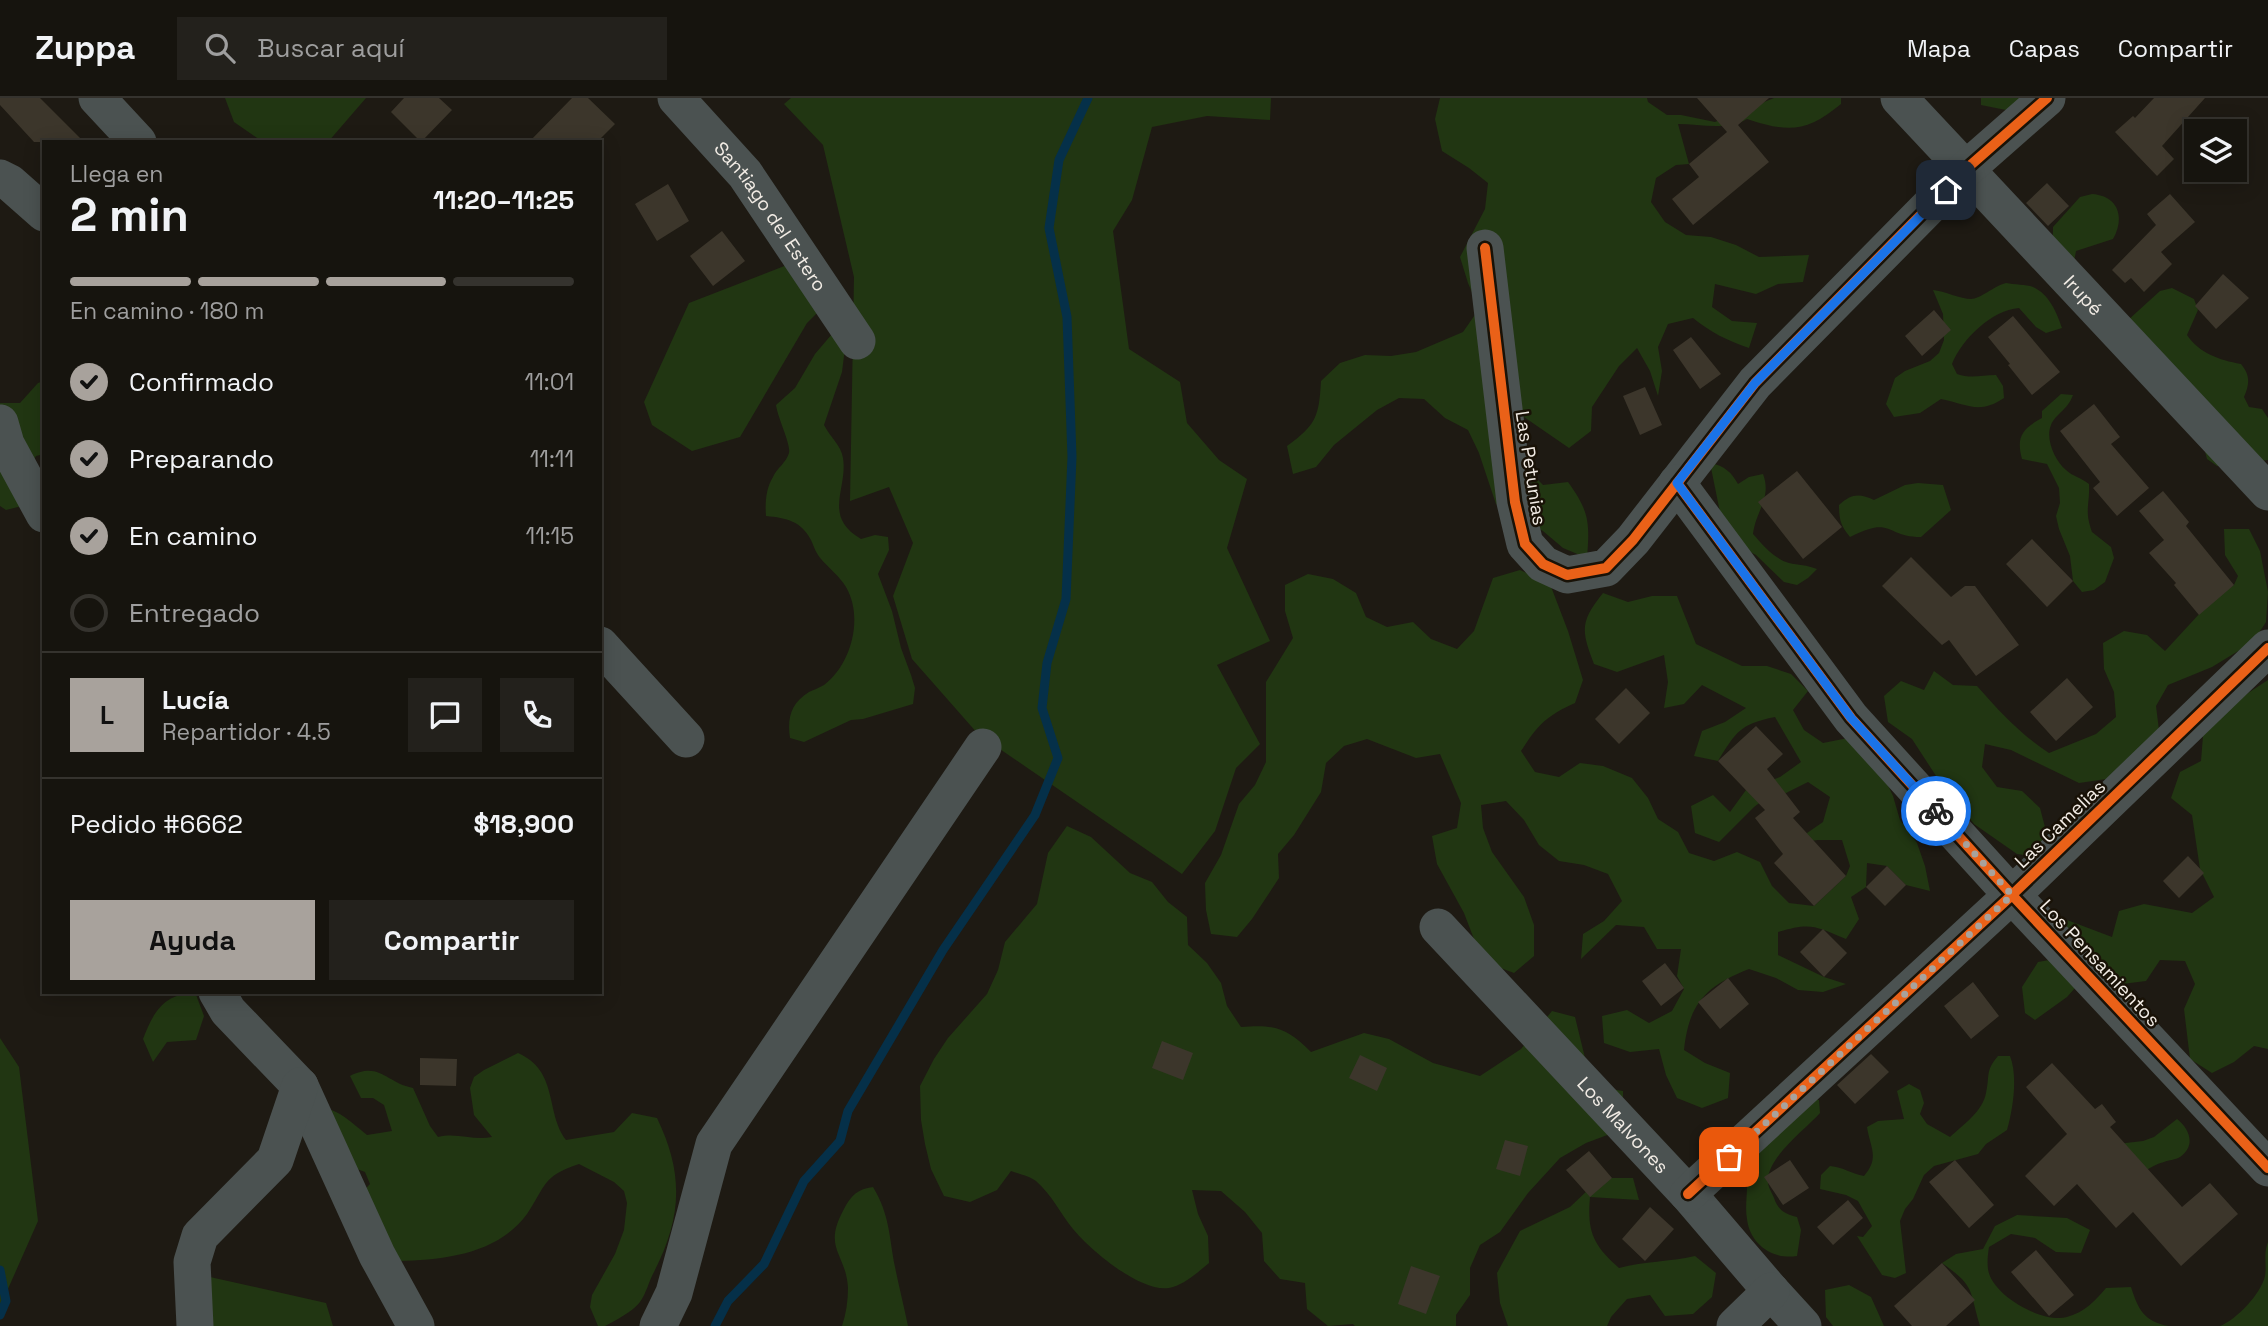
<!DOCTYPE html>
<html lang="es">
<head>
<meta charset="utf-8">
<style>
	body { margin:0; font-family:"Space Grotesk",sans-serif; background:#23211c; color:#f1f3f6; height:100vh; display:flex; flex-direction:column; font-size:26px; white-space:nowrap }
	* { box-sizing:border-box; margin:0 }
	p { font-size:23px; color:#9e9e9e }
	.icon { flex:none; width:38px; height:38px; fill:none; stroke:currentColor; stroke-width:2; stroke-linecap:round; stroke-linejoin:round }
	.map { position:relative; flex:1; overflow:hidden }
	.drawer { position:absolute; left:42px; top:42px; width:560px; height:854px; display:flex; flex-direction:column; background:#16140e; border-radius:0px; box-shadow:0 4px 18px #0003,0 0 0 2px #35332e }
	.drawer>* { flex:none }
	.buttons { position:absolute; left:2184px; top:21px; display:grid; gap:14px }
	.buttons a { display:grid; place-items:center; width:63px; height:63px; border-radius:0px; background:#16140e; box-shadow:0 4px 18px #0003,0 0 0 2px #35332e; font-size:35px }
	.pin { position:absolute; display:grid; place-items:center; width:60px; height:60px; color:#fff; margin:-30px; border-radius:14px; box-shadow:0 4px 10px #0006 }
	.courier { position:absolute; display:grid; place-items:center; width:70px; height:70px; margin:-35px; border:5px solid #1a73e8; border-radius:50%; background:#fff; color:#222; box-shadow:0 2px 9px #0007 }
	.head em { font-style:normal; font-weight:700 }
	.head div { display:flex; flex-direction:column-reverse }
	.head { display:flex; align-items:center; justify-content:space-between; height:119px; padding:0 28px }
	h1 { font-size:46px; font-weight:700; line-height:52px }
	.bar { display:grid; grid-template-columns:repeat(4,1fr); gap:10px 7px; align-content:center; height:84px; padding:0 28px }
	.bar i { height:9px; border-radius:5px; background:#35332e }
	.bar .active { background:#a8a29c }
	.bar p { grid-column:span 4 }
	.line { display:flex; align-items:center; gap:18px; padding:0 28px; border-top:2px solid #35332e }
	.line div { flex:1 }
	.round { display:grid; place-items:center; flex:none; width:74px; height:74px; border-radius:0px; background:#23211c }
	ol { padding:0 28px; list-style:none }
	li { display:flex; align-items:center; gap:21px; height:77px }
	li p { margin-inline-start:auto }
	li .icon { padding:7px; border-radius:50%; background:#a8a29c; color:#111; stroke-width:4 }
	li:last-child { color:#9e9e9e }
	li i { width:38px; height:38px; border:4px solid #35332e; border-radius:50% }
	.primary-button { display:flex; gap:14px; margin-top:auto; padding:14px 28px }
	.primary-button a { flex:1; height:80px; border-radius:0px; background:#a8a29c; color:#111; font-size:28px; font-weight:700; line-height:80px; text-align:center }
	.primary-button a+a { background:#23211c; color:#f1f3f6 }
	header { display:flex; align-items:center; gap:42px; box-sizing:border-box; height:98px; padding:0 35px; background:#16140e; border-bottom:2px solid #35332e }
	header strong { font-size:33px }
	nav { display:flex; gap:38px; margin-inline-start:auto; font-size:24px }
	.search { width:490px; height:63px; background:#23211c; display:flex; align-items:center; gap:18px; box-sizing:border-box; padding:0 24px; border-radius:0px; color:#9e9e9e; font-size:26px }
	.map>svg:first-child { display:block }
	.green { fill:#213612 }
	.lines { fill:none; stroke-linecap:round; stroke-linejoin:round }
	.stream { stroke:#053049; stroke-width:9 }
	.building { fill:#3c362b }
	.minor { stroke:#4b5251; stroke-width:37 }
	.cycleway-casing { stroke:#191207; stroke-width:15 }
	.cycleway { stroke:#ea6118; stroke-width:10 }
	.done { stroke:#a8a29c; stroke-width:7; stroke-dasharray:0 12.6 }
	.route { stroke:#1a73e8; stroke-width:9 }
	.labels { text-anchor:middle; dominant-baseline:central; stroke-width:5; stroke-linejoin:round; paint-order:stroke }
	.street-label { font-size:19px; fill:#f2ece5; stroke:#191207 }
</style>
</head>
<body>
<header>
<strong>Zuppa</strong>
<div class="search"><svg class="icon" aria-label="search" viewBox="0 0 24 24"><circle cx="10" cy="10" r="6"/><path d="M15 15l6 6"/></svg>Buscar aquí</div>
<nav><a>Mapa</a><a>Capas</a><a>Compartir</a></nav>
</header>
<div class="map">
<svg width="2268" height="1228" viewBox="0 0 2268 1228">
	<rect width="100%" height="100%" fill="#1e1a13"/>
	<!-- green -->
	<path class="green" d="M225,0H366L328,44H263L234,24Z
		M791,0H1271L1270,22L1207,18L1152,29L1132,102L1113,133L1129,251L1180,284L1187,325L1219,362L1247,381L1227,450L1270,543L1217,567L1260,646L1236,670L1215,733L1182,776L978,636L912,561L893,498L913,445L889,389L850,403L854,179L823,47L784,6Z
		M1440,0H1647L1648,4L1667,17H1681L1715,24L1774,0H1841V6C1807,34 1789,35 1747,21C1726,33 1701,26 1678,26L1689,66L1676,67L1656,80L1651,104L1665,124L1686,137L1711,139L1736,147L1759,159L1809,157L1803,184L1778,186L1756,196L1715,186L1712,209L1732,223L1757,225L1749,250C1728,243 1710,234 1693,220L1668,226L1658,249L1662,273L1658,298L1650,273L1637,250L1619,268L1592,309L1591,333L1569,350L1524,319L1515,340L1525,369L1543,387L1568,384C1589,413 1590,424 1587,460L1563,450L1543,433L1496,406L1479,355L1468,332L1445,320L1424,301L1399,300L1377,312L1334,347L1316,369L1293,376L1287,348C1316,327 1319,319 1321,283L1340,265L1365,257L1391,258L1416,254L1463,234L1479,211L1468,185L1460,159L1485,111L1488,85L1469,70L1442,53L1435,21Z
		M1981,0H2029L2006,12L1981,7Z
		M2092,96C2119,98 2125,120 2113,141L2076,153L2067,201L2056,195L2052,183L2053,129L2080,99Z
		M787,167L841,191L807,225L740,339L692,353L652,327L644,304L689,205Z
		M2006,185C2014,187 2026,186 2033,189C2049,196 2057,215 2062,230L2046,235L2036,229L2019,210C1992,212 1962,241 1952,266L1957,276C1971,281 1982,277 1996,277L2003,288L2004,300C1979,317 1967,306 1941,301L1920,315L1894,319L1886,306L1895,280L1905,273L1930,263L1939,255L1944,242L1943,216L1933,192C1944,193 1961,201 1971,201C1980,201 1994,188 2006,185Z
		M2172,190L2194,201L2198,212L2187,237C2199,255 2219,262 2241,266C2250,277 2250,285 2244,299L2249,309L2262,311L2268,320V362L2217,368L2207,361L2203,346L2127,223L2160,193Z
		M832,236L845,250L842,274L824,327C830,339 841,347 843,360C848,391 822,418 861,441L875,437L888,439L889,452L878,476L892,513L901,550L911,577L915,590L913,606L863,621L851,622L804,644L790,640C787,620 791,605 809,594C813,592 819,590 824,587C851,567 864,520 846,489C840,479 829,470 821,461C816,455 814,449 811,442C801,423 787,420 766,418C765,405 766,390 773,379C777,370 786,365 789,355C791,346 778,321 776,307L795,290L815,256Z
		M44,283V356L36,358L23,380L30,406L6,412L0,408V305H20L38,285Z
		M2061,296L2073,297C2067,313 2056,315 2051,327C2045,341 2055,363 2066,372C2072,378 2082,380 2089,386C2090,407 2084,412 2092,434L2111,449L2114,460L2105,484L2094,492L2082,494L2073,483L2070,458L2059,431L2056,418L2060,405L2059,390L2047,366L2022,361C2016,339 2022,331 2042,320V313Z
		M1710,365C1725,368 1731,374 1738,386L1749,379L1763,376C1772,400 1756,412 1753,436C1763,447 1773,460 1789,465C1798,467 1807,467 1817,471L1808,480L1797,487L1784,484L1756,457L1745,451L1721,419Z
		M1918,385L1943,387L1951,412L1921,439C1885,439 1893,417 1850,439C1841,428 1839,422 1839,407C1851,396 1859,395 1874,402L1905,387Z
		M2224,431H2249L2260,453L2268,494L2266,524L2253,544L2212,569L2168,587L2156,608L2159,632L2106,681L2079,685L2011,652L1985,646L1982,669L1997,689L2022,693L2040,710L2046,733L2041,759L2017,756L1974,726L1940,684L1912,641L1888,624L1884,598L1901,583L1924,592L1934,573L1953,587L1977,588C1999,613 2020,636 2049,655L2096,636L2116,619L2114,594L2104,571L2103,545L2124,533L2147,537L2165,553L2213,501L2234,487L2238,478L2225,457Z
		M1520,472L1550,486L1568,533L1583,582L1575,605C1546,618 1538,627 1521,653L1535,674L1559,679L1580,665L1603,668L1632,680L1648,700L1658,721L1678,734L1689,755L1714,763L1737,754L1760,764L1772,788L1789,805L1814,808L1846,778L1850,768L1842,742H1818L1793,745L1769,739L1807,735L1823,724L1830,699L1808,684L1786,695L1774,694L1754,709L1719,744L1695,735L1691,708L1713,697L1730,714L1746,692L1780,679L1801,664L1775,619C1740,626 1736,634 1718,663L1694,658L1702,633L1725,624L1746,610L1702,587L1684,606L1664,610L1668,584L1664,557L1617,574L1594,566C1581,532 1580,524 1603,495L1628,504L1652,498H1677L1696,546L1742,568H1767L1791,576L1808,593L1793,612L1804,632L1823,645L1848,640L1882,675L1893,698L1900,722L1917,745L1925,768L1930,793L1906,787L1887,768L1867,765L1866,789L1851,799L1859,821L1846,841C1815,828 1811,824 1778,834V857L1824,879L1846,886L1823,894L1798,892L1776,880L1749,871C1706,888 1689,905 1684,952L1705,965L1730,975L1728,1000L1702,1010L1677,1000L1666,977L1659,951L1630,954L1604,945L1602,918L1627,912L1649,925L1672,913L1684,891L1677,878L1681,851H1657L1644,829L1616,827L1581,861L1583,836L1604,823L1622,803L1608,776L1584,767L1559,763L1539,747L1524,722L1506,703L1481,707L1483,730L1492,754L1524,799L1534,827V858L1514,875L1490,866L1474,841L1464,815L1437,766L1432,738L1457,730L1461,705L1440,656L1416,660L1367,641L1344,648L1326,665L1321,694L1294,737L1278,756L1279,780L1252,821L1237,839L1211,836L1206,812L1205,785L1221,757L1239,706L1255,687L1266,664V584L1293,540L1285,513V487L1308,476L1333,481L1356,495L1366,519L1387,529L1413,524L1431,541L1457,551L1474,533L1493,480Z
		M2268,582V951L2254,948L2234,964L2212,975L2190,961L2184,911L2195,886L2185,863L2160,862L2146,883L2122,886L2105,868L2080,865L2062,847L2067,822L2112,839L2119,813L2144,806L2192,815L2214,799L2200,771L2192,717L2171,700L2180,674L2201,663L2203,638L2239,601Z
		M1067,728L1091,739L1130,775L1152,784L1168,804L1187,819L1188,847L1207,865L1221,885L1227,908L1241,929C1275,926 1287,930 1311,954L1364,935L1389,941L1433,965L1480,978L1521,951L1552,913L1575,919L1587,968L1599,989L1623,993V1017L1610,1036L1586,1045L1560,1060L1528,1095L1500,1134L1480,1147L1470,1170V1197L1456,1217V1228H1355L1353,1226L1328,1228L1307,1211L1305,1185L1280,1181L1264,1163L1262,1135L1245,1114L1221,1093L1192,1092L1198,1116L1208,1138L1209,1165C1198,1174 1186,1185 1173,1189C1145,1199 1089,1151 1073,1131C1060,1115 1052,1097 1036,1083C1030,1078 1019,1076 1011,1073L997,1092L970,1104L944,1098L931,1071L925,1046L921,1022L920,988L934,961L948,940L987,896L998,872L1005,844L1037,806L1048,755Z
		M2055,861L2075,890L2067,899L2035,922L2025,915L2022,889L2038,864Z
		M195,894L204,918L196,942L167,944L153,964L143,941C154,913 163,897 195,894Z
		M0,940L19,969L38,1123L0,1209Z
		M518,955C559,973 545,1014 566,1042L614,1034L632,1015L657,1020C684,1076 682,1119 654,1174C649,1183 646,1196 640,1204C632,1214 616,1222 605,1228H598L590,1209L592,1197L615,1156L624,1132L627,1105L624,1093L614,1084L579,1066C542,1078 546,1088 527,1116C498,1156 444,1162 399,1163L353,1104L370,1086L365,1074L341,1065L313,1006C342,1014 345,1019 367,1037L392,1033L384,1007L373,1000H361L350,978C380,963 386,985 413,990L430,1028L438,1039C457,1034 473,1043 492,1039L474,1017L470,990L474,979L484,972Z
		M1998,958H2010C2018,978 2013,1011 2007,1032L1986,1046L1978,1056L1934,1068L1924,1077L1913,1101L1905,1111L1900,1123L1906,1175L1895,1180L1882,1177L1857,1138L1863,1139L1872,1128L1858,1103L1846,1097L1820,1091L1821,1077L1830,1068C1843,1069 1852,1076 1864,1078C1880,1060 1870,1049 1867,1029L1878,1023L1904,1021L1897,993L1909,986L1920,992L1924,1005L1920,1016L1927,1026L1950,1039C1963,1027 1983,1013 1986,995C1990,978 1985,973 1998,958Z
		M1799,997L1819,1002L1820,1015C1806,1031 1766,1060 1768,1084C1768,1089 1772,1095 1774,1100C1778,1112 1785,1116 1797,1119L1801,1132L1797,1158C1772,1162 1750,1146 1747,1121C1745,1110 1747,1099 1747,1088C1748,1077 1744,1065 1749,1056C1758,1039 1786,1013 1799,997Z
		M2177,1021C2190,1031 2196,1048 2180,1059C2175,1062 2169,1062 2164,1064C2156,1066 2150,1070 2143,1074L2117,1046L2143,1043L2154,1039Z
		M1612,1080H1633L1639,1102L1590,1099C1587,1134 1593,1147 1619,1170C1645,1163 1669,1164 1695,1158L1716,1175L1712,1199L1693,1216L1665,1218L1650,1197L1627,1201L1611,1219L1607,1228H1508L1500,1205L1497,1175L1520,1133L1570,1109L1589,1091Z
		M873,1089C890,1117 889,1139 895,1169C899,1189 904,1208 908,1228H842C846,1216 848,1203 848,1190C846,1154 822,1151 844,1111C851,1097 858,1091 873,1089Z
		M2017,1117L2067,1120L2090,1132L2081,1155L2056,1154L2035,1140L2011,1136L1989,1149C1988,1155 1987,1164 1988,1171C1991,1197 2043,1226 2067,1219C2085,1214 2095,1203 2106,1190L2131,1189C2138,1211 2144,1224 2169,1228H1980C1969,1192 1976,1189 1942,1165L1956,1156L1983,1151L1995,1128Z
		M2268,1144V1228H2220C2236,1222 2261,1196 2265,1178C2267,1167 2263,1156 2268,1144Z
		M210,1179L326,1205L333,1228H195Z
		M1849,1187L1871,1199L1884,1228H1833L1826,1219L1825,1192Z"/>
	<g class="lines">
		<!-- stream -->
		<path class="stream" d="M0,1172L6,1203L0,1217
			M715,1228L728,1203L764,1166L804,1083L840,1043L848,1013L943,852L1035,717L1058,660L1042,610L1047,565L1066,501L1072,359L1067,219L1049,130L1059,62L1088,0"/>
	</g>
	<!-- building -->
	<path class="building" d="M0,0H40L84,44H34L0,7Z
		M404,0H439L452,12L421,44L391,14Z
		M572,0H588L615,26L597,44H529Z
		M1697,0H1769L1738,27L1769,64L1693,127L1672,101L1699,79L1689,66L1727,34Z
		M2154,0H2205L2162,48L2174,61L2157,78L2115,34L2133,18L2135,20Z
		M2047,85L2069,108L2048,128L2026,105Z
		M668,86L689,123L657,143L635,106Z
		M2170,96L2195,124L2161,154L2172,166L2144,194L2131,180L2125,185L2112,172L2156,127L2147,116Z
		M722,133L745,163L713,188L690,158Z
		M2223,176L2249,200L2216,231L2195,208Z
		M1934,212L1951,232L1922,258L1905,238Z
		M2013,218L2060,274L2032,297L2008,267L2010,266L1988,239Z
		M1691,239L1721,276L1700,291L1673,252Z
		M1645,289L1662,327L1640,337L1623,298Z
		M2094,306L2120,339L2111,346L2149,390L2117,418L2093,390L2100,384L2060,333Z
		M1797,373L1842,429L1803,461L1758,404Z
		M2163,393L2189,424L2186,428L2234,487L2199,517L2174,487L2176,485L2149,455L2164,442L2139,413Z
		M2032,441L2073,483L2047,509L2006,466Z
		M1911,459L1951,499L1965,488H1975L2019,547L1976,578L1949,542L1942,547L1882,488Z
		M2067,580L2093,609L2056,643L2030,614Z
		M1626,590L1650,615L1619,646L1595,621Z
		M1756,628L1783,656L1767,671L1800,714L1793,720L1846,778L1814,808L1774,765L1783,756L1755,720L1765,712L1718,663Z
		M2188,758L2204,775L2179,800L2163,783Z
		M1887,768L1906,787L1885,808L1866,789Z
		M1823,831L1847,855L1824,879L1800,854Z
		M1665,865L1684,890L1661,908L1642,883Z
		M1728,880L1749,906L1720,931L1698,904Z
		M1973,884L1999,918L1971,941L1944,908Z
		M1162,943L1193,955L1183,982L1152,970Z
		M1871,956L1889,974L1855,1006L1837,987Z
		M1360,957L1387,970L1377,993L1349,980Z
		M420,960L457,961L456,988L420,987Z
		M2052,965L2095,1011L2102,1006L2116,1024L2110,1029L2182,1109L2210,1085L2238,1116L2181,1168L2133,1114L2116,1130L2077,1086L2054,1108L2025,1078L2067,1036L2026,989Z
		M1505,1042L1528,1048L1520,1078L1496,1071Z
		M1589,1053L1612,1080L1590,1099L1566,1072Z
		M1790,1062L1809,1090L1783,1107L1764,1079Z
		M1955,1062L1994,1107L1969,1130L1929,1084Z
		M1848,1102L1863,1120L1833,1147L1817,1129Z
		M1650,1109L1674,1131L1645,1163L1622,1141Z
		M2036,1152L2074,1197L2049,1218L2011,1174Z
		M1942,1165L1975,1202L1946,1228H1912L1894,1208Z
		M1411,1168L1440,1178L1426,1216L1398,1206Z"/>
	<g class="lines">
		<!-- minor -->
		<g class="minor">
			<path d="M97,0L138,44"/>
			<path id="s1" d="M676,0L745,76L857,243"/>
			<path id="s2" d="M1899,0L2268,394"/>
			<path d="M0,80L10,85L44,115"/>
			<path d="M1485,150L1515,404L1525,446L1543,466L1567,477L1606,470L1633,442L1755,285L1965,72L2047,0"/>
			<path d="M0,325L6,346L44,416"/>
			<path d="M1677,385L1851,620L2012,797L2268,1070"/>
			<path d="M600,547L686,641"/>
			<path id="s3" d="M1438,829L1688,1096L1771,1193L1803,1228"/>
			<path d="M217,894L228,913L300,988L377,1157L416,1228"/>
			<path d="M1688,1096L2012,797L2268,550"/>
			<path d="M195,1228L192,1164L200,1138L275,1062L300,988"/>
			<path d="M658,1228L674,1195L714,1046L983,649"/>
			<path d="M1735,1228L1771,1193"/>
		</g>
		<!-- cycleway casing -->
		<g class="cycleway-casing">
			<path id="cycleway" d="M1485,150L1515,404L1525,446L1543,466L1567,477L1606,470L1633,442L1755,285L1965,72L2047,0
				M1677,385L1851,620L2012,797L2268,1070
				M1688,1096L2012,797L2268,550"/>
		</g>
		<!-- cycleway -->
		<use href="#cycleway" class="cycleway"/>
	</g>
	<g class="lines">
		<!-- done -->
		<path class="done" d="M1729,1059L2012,797L1936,713"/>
		<!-- route -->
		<path class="route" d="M1936,713L1851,620L1677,385L1755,285L1946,92"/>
	</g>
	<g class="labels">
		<!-- street labels -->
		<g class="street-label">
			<text stroke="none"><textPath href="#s1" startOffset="152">Santiago del Estero</textPath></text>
			<text stroke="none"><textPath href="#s2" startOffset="270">Irupé</textPath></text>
			<text transform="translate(1531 370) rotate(81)">Las Petunias</text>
			<text transform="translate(2060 726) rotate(-44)">Las Camelias</text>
			<text transform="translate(2100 865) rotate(47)">Los Pensamientos</text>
			<text stroke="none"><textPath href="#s3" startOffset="271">Los Malvones</textPath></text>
		</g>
	</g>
</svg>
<div class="buttons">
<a><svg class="icon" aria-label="layers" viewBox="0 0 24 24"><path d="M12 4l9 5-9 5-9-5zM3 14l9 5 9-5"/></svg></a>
</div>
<div class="pin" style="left:1729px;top:1059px;background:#ea580c"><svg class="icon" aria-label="bag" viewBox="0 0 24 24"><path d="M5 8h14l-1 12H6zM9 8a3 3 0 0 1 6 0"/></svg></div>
<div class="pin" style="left:1946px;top:92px;background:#1f2937"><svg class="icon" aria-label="home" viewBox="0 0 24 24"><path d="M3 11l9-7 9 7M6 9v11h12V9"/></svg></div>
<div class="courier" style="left:1936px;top:713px"><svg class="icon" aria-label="bike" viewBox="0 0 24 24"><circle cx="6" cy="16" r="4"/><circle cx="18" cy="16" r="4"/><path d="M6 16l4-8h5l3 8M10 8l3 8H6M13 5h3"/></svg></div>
<section class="drawer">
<div class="head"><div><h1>2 min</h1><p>Llega en</p></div><em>11:20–11:25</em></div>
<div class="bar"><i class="active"></i><i class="active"></i><i class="active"></i><i></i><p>En camino · 180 m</p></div>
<ol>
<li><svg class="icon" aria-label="check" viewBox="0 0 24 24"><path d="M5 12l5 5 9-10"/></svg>Confirmado<p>11:01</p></li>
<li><svg class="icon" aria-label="check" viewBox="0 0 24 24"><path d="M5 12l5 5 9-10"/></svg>Preparando<p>11:11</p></li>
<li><svg class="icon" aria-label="check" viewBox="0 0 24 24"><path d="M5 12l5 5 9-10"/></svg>En camino<p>11:15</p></li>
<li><i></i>Entregado</li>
</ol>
<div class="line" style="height:126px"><b class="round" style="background:#a8a29c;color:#111">L</b><div><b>Lucía</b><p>Repartidor · 4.5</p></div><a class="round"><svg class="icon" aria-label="chat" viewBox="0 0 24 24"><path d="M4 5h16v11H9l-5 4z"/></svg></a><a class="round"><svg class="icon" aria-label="phone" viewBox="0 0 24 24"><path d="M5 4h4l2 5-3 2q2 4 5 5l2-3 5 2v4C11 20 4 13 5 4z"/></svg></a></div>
<div class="line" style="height:91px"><div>Pedido #6662</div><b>$18,900</b></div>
<div class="primary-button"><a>Ayuda</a><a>Compartir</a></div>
</section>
</div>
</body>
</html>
